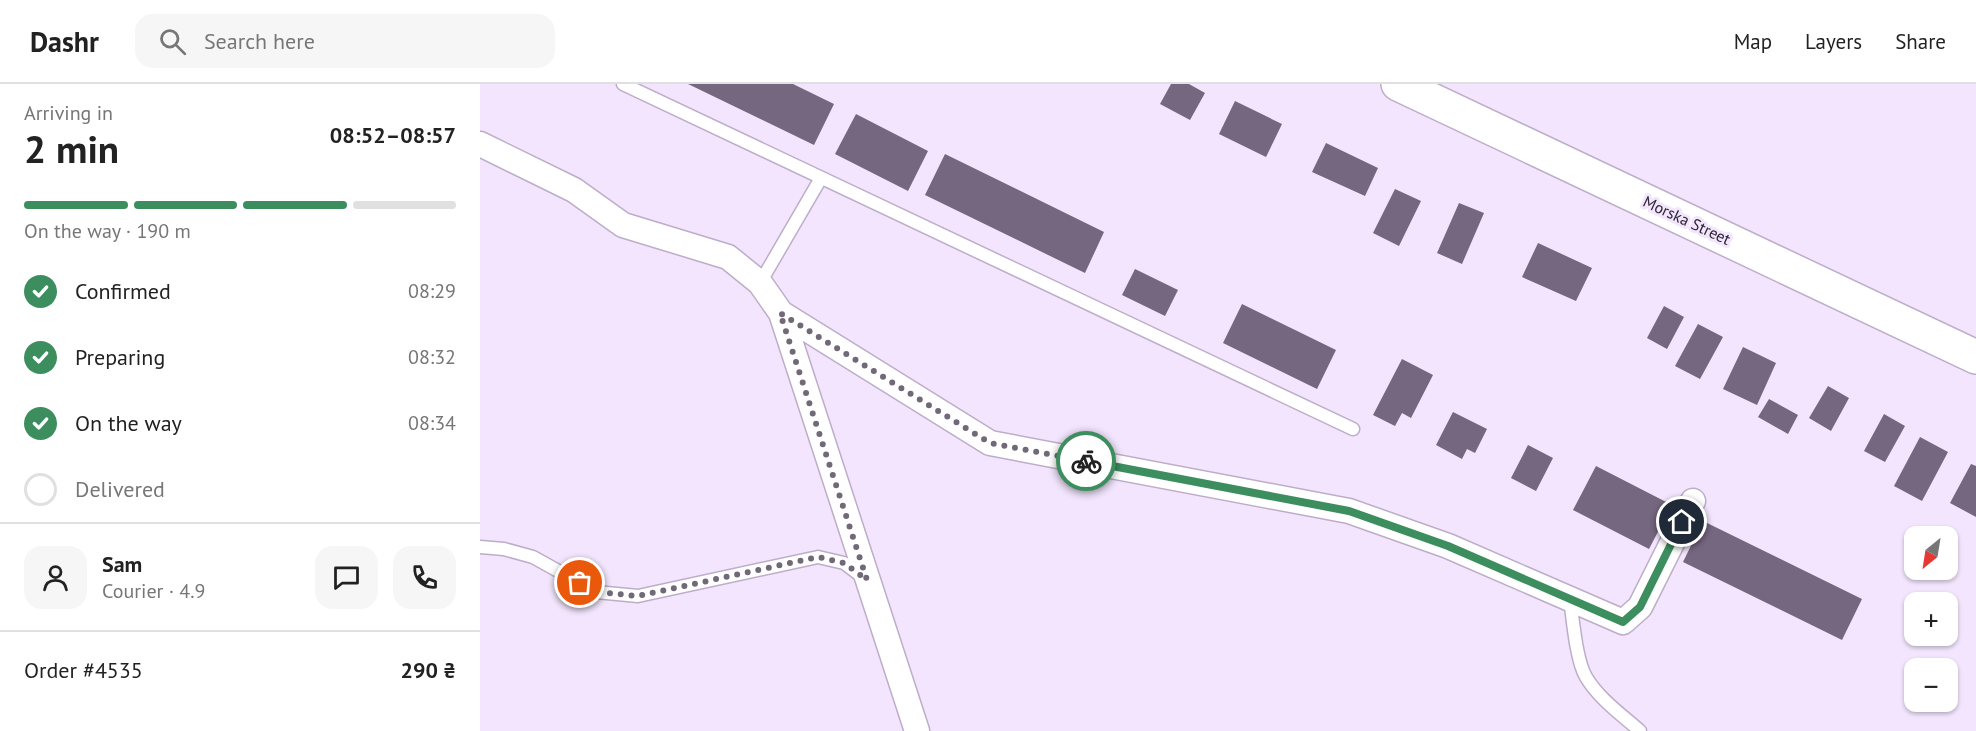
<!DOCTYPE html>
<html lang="en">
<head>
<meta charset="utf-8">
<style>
	body { margin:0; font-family:"PT Sans",sans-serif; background:#f6f6f6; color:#222; height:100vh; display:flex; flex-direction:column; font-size:22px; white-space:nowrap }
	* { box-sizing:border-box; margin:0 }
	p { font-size:20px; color:#767676 }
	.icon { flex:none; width:33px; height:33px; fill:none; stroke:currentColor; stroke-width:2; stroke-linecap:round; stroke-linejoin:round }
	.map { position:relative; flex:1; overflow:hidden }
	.drawer { display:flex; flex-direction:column; background:#fff; width:480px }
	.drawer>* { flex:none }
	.needle { width:39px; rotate:210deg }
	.tools { position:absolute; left:1424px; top:442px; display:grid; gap:12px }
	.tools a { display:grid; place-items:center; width:54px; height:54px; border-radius:12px; background:#fff; box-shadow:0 2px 4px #0004; font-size:30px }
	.pin { position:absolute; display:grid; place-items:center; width:51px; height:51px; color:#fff; margin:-26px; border:3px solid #fff; border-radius:50%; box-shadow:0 2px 6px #0007 }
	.courier { position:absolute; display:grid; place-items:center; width:60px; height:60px; margin:-30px; border:4px solid #3d8e5e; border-radius:50%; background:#fff; color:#222; box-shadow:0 2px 8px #0007 }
	.headline em { font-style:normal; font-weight:700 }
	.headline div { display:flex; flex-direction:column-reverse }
	.headline { display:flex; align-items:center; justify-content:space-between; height:102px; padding:0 24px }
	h1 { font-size:39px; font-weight:700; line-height:45px }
	.bar { display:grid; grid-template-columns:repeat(4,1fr); gap:9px 6px; align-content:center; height:72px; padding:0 24px }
	.bar i { height:8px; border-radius:4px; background:#e0e0e0 }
	.bar .current { background:#3d8e5e }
	.bar p { grid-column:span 4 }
	.line { display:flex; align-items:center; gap:15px; padding:0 24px; border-top:2px solid #e0e0e0 }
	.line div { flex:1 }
	.round { display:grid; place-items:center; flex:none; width:63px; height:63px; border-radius:18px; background:#f6f6f6 }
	ol { padding:0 24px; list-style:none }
	li { display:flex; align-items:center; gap:18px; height:66px }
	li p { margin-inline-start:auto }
	li .icon { padding:6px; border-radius:50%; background:#3d8e5e; color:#fff; stroke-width:4 }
	li:last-child { color:#767676 }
	li i { width:33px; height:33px; border:3px solid #e0e0e0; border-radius:50% }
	header { display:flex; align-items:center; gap:36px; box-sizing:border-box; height:84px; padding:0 30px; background:#fff; border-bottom:2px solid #e0e0e0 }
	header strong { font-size:28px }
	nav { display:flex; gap:33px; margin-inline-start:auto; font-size:21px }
	.search { width:420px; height:54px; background:#f6f6f6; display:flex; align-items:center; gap:15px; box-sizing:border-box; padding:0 21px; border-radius:18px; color:#767676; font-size:22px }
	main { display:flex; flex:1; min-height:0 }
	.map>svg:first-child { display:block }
	.building { fill:#766780 }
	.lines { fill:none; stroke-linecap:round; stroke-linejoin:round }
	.service-casing { stroke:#bdadc9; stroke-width:15 }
	.minor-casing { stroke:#bdadc9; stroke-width:27 }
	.secondary-casing { stroke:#bdadc9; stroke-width:36 }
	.service { stroke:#fff; stroke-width:12 }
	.minor { stroke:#fff; stroke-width:24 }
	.secondary { stroke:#fff; stroke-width:33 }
	.done { stroke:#716978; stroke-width:6; stroke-dasharray:0 10.8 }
	.route { stroke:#3d8e5e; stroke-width:8 }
	.labels { text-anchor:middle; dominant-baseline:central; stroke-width:6; stroke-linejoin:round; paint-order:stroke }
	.street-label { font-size:16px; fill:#2c2630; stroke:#f2e5fd }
</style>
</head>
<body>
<header>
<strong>Dashr</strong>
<div class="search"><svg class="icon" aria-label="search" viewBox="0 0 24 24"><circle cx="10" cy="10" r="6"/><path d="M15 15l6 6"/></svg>Search here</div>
<nav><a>Map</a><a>Layers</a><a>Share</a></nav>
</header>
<main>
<section class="drawer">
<div class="headline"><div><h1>2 min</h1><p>Arriving in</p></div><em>08:52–08:57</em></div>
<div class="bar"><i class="current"></i><i class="current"></i><i class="current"></i><i></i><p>On the way · 190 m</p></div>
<ol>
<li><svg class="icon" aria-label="check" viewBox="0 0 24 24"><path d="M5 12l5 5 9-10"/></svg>Confirmed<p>08:29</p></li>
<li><svg class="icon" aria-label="check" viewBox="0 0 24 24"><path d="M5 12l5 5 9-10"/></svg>Preparing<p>08:32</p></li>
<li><svg class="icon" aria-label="check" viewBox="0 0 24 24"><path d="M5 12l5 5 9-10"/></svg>On the way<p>08:34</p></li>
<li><i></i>Delivered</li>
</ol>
<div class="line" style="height:108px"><a class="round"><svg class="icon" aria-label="person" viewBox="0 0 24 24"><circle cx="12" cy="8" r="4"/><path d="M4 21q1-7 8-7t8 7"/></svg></a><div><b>Sam</b><p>Courier · 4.9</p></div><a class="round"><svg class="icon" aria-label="chat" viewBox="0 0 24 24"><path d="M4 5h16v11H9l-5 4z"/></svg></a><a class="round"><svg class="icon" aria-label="phone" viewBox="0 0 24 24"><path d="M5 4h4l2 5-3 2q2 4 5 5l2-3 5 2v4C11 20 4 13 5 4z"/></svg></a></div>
<div class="line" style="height:78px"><div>Order #4535</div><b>290 ₴</b></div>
</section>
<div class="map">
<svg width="1496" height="647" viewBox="0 0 1496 647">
	<rect width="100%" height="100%" fill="#f2e5fd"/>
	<!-- building -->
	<path class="building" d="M208,0H313L354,20L334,61Z
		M691,0H709L725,9L710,36L680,20Z
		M755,17L802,40L786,73L739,50Z
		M376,30L448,67L428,107L355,70Z
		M846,59L898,84L885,112L832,88Z
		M465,70L624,148L605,189L445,111Z
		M915,105L941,117L919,162L893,149Z
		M979,119L1004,129L982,180L957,169Z
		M1058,159L1112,184L1096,217L1042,193Z
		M655,185L698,206L685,232L642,211Z
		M762,220L856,266L837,305L743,259Z
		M1184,222L1204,233L1187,265L1167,254Z
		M1218,240L1243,253L1220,295L1195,282Z
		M1263,263L1296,279L1277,321L1243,305Z
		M922,275L953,291L931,334L922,329L915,342L893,331Z
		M1348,302L1369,314L1351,347L1329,334Z
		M1289,315L1318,331L1308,350L1278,333Z
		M973,328L1007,345L995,369L987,365L982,375L956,361Z
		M1404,330L1425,342L1405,378L1384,367Z
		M1440,353L1468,368L1442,417L1414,402Z
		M1048,361L1073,374L1056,407L1031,394Z
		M1491,380L1496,382V433L1470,419Z
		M1116,382L1192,421L1169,465L1093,426Z
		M1223,437L1382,515L1362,556L1203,478Z"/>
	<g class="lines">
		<!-- service casing -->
		<g class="service-casing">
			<path id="service" d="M143,0L873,345
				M280,199L341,94
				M0,463L24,465L53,473L116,508L158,512L338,473L364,479L384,494
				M1090,515C1093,536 1096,576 1106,593C1119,615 1142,631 1160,647"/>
		</g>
		<!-- minor casing -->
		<g class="minor-casing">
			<path id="minor" d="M0,60L94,106L143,141L248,173L280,199L301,229L510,359L869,427L968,462L1143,538L1160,523L1213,417
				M301,229L437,647"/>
		</g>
		<!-- secondary casing -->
		<g class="secondary-casing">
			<path id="secondary" d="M918,0L1496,273"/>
		</g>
		<!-- service -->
		<use href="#service" class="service"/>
		<!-- minor -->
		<use href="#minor" class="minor"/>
		<!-- secondary -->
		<use href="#secondary" class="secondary"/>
	</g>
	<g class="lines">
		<!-- done -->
		<path class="done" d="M100,499L116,508L158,512L338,473L364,479L387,496L300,229L510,359L606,377"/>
		<!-- route -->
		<path class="route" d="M606,377L869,427L968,462L1143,538L1160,523L1202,438"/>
	</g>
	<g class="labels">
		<!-- street labels -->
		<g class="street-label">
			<text transform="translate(1207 136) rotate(25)">Morska Street</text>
		</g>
	</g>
</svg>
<div class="tools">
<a><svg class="needle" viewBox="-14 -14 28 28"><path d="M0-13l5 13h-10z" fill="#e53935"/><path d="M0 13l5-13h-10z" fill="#767676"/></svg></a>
<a>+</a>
<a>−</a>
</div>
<div class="pin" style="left:100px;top:499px;background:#ea580c"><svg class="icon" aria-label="bag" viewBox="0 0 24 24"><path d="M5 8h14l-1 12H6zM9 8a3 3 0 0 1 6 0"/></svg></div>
<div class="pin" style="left:1202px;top:438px;background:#1f2937"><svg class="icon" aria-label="home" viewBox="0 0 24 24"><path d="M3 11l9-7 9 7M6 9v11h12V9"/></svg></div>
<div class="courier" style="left:606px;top:377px"><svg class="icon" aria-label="bike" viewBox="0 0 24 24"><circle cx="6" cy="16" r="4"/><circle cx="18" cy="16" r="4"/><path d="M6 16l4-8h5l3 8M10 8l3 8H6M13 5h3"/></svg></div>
</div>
</main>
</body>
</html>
